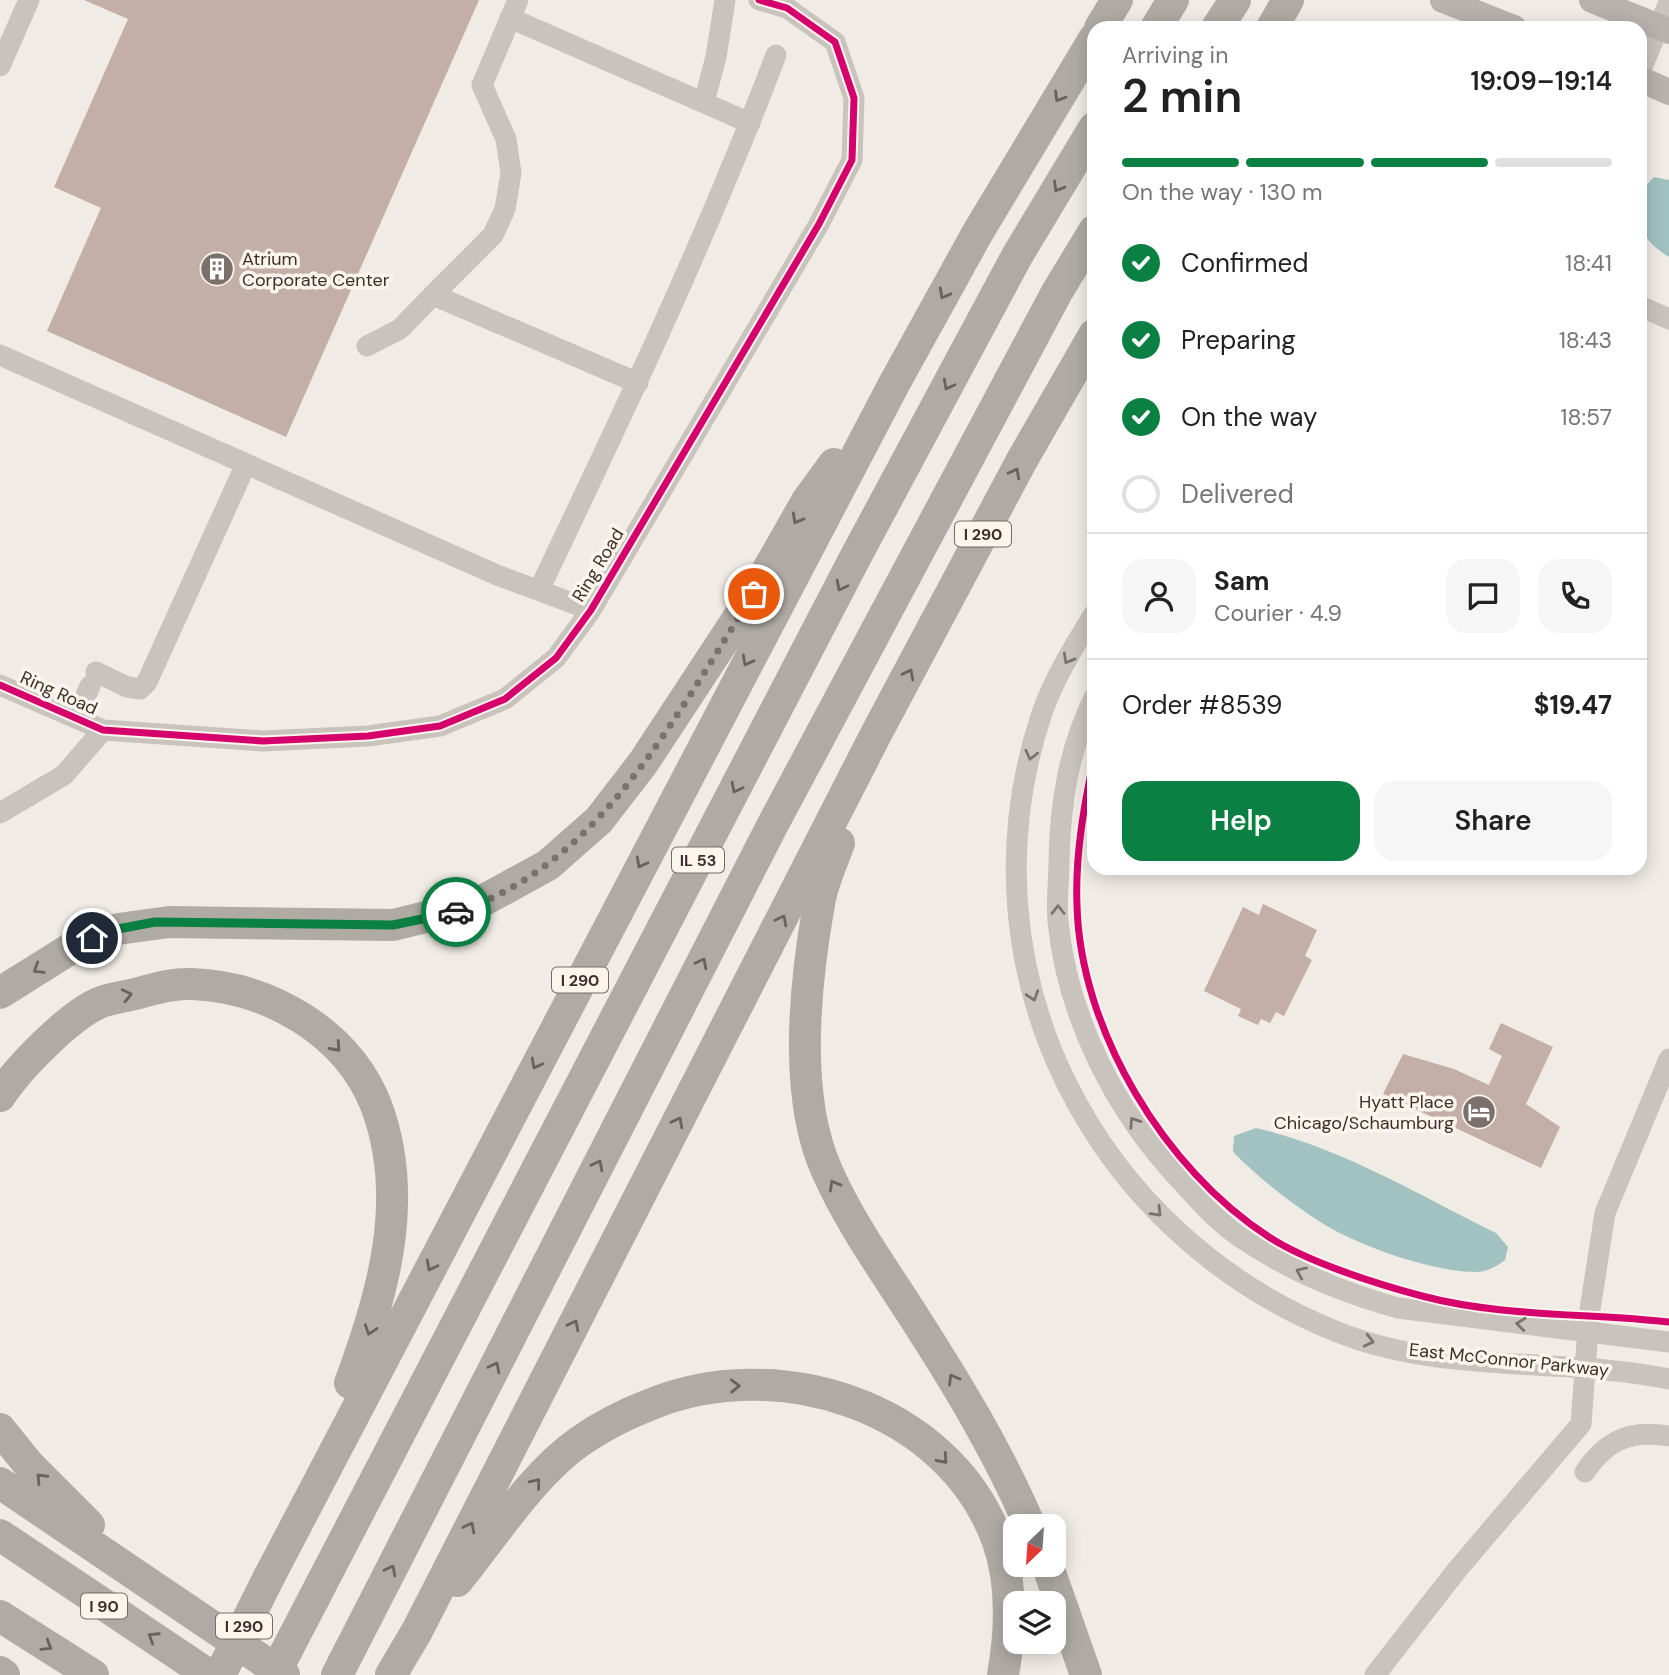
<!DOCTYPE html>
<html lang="en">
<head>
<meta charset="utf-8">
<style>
	body { margin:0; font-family:"DM Sans",sans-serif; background:#f6f6f6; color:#222; height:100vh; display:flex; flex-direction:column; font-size:26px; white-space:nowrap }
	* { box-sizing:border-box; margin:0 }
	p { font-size:23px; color:#767676 }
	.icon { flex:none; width:38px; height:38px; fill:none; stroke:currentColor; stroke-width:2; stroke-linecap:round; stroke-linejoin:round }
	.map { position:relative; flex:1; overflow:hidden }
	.sheet { position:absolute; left:1087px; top:21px; width:560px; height:854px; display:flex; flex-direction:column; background:#fff; border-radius:21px; box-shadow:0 4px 18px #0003 }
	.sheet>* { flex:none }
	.needle { width:46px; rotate:205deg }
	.buttons { position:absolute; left:1003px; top:1514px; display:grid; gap:14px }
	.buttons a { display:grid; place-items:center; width:63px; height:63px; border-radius:14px; background:#fff; box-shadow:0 4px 18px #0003; font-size:35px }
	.pin { position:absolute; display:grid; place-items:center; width:60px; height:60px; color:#fff; margin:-30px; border:4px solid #fff; border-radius:50%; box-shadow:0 2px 7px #0007 }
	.courier { position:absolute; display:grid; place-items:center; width:70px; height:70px; margin:-35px; border:5px solid #0b8043; border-radius:50%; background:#fff; color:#222; box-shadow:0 2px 9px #0007 }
	.summary em { font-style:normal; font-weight:600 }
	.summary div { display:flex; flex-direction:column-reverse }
	.summary { display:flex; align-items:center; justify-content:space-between; height:119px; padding:0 35px }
	h1 { font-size:46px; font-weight:600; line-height:52px }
	.bar { display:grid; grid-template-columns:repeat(4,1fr); gap:10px 7px; align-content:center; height:84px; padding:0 35px }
	.bar i { height:9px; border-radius:5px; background:#e0e0e0 }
	.bar .on { background:#0b8043 }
	.bar p { grid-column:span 4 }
	.line { display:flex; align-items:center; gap:18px; padding:0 35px; border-top:2px solid #e0e0e0 }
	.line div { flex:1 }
	.round { display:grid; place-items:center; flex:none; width:74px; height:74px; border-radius:21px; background:#f6f6f6 }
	ol { padding:0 35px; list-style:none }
	li { display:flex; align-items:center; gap:21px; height:77px }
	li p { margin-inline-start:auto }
	li .icon { padding:7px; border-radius:50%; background:#0b8043; color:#fff; stroke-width:4 }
	li:last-child { color:#767676 }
	li i { width:38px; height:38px; border:4px solid #e0e0e0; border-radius:50% }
	.primary-button { display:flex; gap:14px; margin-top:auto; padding:14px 35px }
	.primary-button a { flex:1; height:80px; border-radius:21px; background:#0b8043; color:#fff; font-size:28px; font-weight:600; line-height:80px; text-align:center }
	.primary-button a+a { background:#f6f6f6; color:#222 }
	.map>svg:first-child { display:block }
	.water { fill:#a1c2c1 }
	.building { fill:#c3afa7 }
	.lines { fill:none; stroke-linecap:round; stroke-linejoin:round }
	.minor { stroke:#c9c3be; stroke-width:21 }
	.major { stroke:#b8b1ad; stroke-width:26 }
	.highway { stroke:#afaaa4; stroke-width:32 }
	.highway-bridge { stroke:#afaaa4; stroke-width:32 }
	.cycleway-casing { stroke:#fbf5ee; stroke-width:11 }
	.cycleway { stroke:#d6006c; stroke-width:7 }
	.oneway { stroke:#69615b }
	.oneway2 { stroke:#7b726d }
	.done { stroke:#7a716c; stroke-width:7; stroke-dasharray:0 12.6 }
	.route { stroke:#0b8043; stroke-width:9 }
	.labels { text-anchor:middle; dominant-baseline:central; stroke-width:7; stroke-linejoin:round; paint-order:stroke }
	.shield { fill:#fbf5ee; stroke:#756b66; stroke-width:2 }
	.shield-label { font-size:16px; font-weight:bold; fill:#3b302b }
	.poi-label { font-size:18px; fill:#3b302b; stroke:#fbf5ee; text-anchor:start }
	.street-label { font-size:18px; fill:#3b302b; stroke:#fbf5ee }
</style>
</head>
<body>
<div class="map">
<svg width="1669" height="1675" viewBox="0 0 1669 1675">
	<rect width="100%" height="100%" fill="#f0ebe5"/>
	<!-- water -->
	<path class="water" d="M1654,177L1669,180V257C1638,238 1640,225 1640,192Z
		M1256,1128C1340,1147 1419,1195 1496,1233L1508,1247L1505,1260C1497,1266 1487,1272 1476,1272C1433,1272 1358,1246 1322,1223C1290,1203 1260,1179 1233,1152L1234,1136Z"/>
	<!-- building -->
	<path class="building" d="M84,0H479L286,437L47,331L101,208L54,187L128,19Z
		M1263,904L1317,930L1305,956L1312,960L1284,1016L1276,1012L1270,1023L1261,1019L1258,1025L1238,1016L1241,1009L1204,991L1243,907L1259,915Z
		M1501,1023L1553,1047L1526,1104L1560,1127L1541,1168L1383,1094L1403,1054L1454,1069L1489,1085L1502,1056L1489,1049Z"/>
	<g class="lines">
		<!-- minor -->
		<path class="minor" d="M518,0L482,85L506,139L511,173L505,209L493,235L433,295L638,383
			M510,18L750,123
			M0,66L29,0
			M1640,72L1669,2
			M704,102L716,57L725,0
			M1640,306L1669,319
			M367,346L400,329L433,295
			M0,355L497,575L591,610
			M539,590C623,414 707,237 776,55
			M1094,614C1074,646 1053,680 1041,716C957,971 1094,1236 1340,1333C1444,1374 1561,1357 1669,1379
			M96,672L127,687L140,689L147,682L246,464
			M0,685L103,730L263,741L368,736L440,726L505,699L556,658L591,610L819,224L852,160L854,98L835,42L787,8L759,0
			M1094,698C1068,751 1060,805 1059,862C1059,882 1056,902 1058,921C1067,1017 1116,1112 1181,1181C1199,1201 1220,1224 1243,1239C1290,1271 1344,1293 1398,1308L1669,1342
			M76,718L90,686
			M0,813L64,775L103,730
			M1585,1472C1607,1439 1631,1430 1669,1436
			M1375,1675L1457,1570L1581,1424L1589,1316L1605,1213L1669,1059"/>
		<!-- major -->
		<path class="major" d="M1443,0L1514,28
			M1592,0L1669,31
			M1640,79L1669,92"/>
		<!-- highway -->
		<path class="highway" d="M1100,28L1117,0
			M1156,28L1173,0
			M1217,28L1235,0
			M1272,28L1288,0
			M839,843C832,863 822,883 819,904C805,983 793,1096 827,1171C850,1223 884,1270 914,1317C957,1384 999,1453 1030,1526
			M0,993L70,949L118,929L169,922L393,925L475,905L548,865L599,820L643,763L754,594L807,501L834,464
			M0,1096C18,1068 69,1016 99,1003C111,998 123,997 135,994C154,989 173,983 192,984C269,987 347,1032 376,1105C411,1198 383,1295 350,1383
			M0,1429L29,1465L89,1525
			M0,1483L284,1675
			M0,1535L209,1675
			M1047,1564L1086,1675
			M269,1577L894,384L978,232L1094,39
			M457,1581C494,1536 532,1475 579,1442C600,1427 626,1414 649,1405C775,1352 947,1405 997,1539C1013,1583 1011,1630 1003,1675
			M314,1598L856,556L1017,256L1094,128
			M0,1616L93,1675
			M0,1672L4,1675
			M337,1675L772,826L1057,292L1094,231
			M391,1675L417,1631L876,734L1022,460L1094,335"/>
		<!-- highway-bridge -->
		<path class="highway-bridge" d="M220,1675L269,1577
			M274,1675L314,1598"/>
		<!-- cycleway casing -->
		<g class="cycleway-casing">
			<path id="cycleway" d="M0,685L103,730L263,741L368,736L440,726L505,699L556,658L591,610L819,224L852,160L854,98L835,42L787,8L759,0
				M1094,758C1084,806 1075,855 1077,905C1080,1030 1165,1170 1269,1237C1307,1262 1377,1284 1422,1296C1501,1317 1588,1313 1669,1322"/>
		</g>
		<!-- cycleway -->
		<use href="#cycleway" class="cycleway"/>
	</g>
	<!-- one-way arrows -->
	<defs><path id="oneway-chevron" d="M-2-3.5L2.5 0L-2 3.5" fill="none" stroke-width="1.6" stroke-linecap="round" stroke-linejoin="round" transform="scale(1.75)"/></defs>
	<g class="oneway">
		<use href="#oneway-chevron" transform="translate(1059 97) rotate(121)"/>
		<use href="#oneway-chevron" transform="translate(1058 187) rotate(121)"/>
		<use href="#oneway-chevron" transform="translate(944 294) rotate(119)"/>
		<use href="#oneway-chevron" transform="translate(948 385) rotate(118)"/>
		<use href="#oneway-chevron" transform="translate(1015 473) rotate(-62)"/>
		<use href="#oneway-chevron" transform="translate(797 519) rotate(119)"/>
		<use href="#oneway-chevron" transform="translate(841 586) rotate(117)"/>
		<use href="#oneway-chevron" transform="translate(747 661) rotate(118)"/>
		<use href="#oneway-chevron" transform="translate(909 674) rotate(-62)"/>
		<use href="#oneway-chevron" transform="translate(736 788) rotate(117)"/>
		<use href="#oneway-chevron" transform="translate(641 863) rotate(118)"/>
		<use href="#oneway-chevron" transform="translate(782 920) rotate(-63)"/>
		<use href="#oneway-chevron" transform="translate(702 963) rotate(-63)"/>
		<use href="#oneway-chevron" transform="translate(38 969) rotate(148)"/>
		<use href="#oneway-chevron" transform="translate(127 995) rotate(-13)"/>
		<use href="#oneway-chevron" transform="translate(336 1047) rotate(48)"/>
		<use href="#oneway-chevron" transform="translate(536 1064) rotate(118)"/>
		<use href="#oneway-chevron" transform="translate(678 1122) rotate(-63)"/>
		<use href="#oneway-chevron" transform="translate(598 1165) rotate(-63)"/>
		<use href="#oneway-chevron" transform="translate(834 1185) rotate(-119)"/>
		<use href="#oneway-chevron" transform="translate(431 1266) rotate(118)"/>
		<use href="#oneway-chevron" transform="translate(574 1325) rotate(-63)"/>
		<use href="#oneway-chevron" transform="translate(370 1330) rotate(108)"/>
		<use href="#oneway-chevron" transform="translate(495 1367) rotate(-63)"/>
		<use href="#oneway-chevron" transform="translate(953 1379) rotate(-120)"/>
		<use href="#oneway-chevron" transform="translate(735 1386) rotate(-1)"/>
		<use href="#oneway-chevron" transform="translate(943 1459) rotate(48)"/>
		<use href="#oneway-chevron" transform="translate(41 1478) rotate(-133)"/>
		<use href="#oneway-chevron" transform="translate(536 1483) rotate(-51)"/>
		<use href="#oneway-chevron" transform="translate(470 1527) rotate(-63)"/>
		<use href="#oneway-chevron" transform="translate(391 1570) rotate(-63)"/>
		<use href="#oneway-chevron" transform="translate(153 1637) rotate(-147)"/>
		<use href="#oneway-chevron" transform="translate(47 1646) rotate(32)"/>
	</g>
	<g class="oneway2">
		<use href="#oneway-chevron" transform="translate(1068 659) rotate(119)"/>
		<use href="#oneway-chevron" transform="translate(1031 755) rotate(103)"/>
		<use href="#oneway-chevron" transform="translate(1058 910) rotate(-90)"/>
		<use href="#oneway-chevron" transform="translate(1033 996) rotate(72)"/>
		<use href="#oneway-chevron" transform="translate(1134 1122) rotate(-123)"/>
		<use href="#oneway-chevron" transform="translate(1157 1212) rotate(46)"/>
		<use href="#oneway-chevron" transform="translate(1301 1272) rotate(-156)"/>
		<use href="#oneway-chevron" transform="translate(1521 1324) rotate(-174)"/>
		<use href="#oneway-chevron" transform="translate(1369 1341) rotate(14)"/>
	</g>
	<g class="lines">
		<!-- done -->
		<path class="done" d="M456,912C603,865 675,714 754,594"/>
		<!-- route -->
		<path class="route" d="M92,938L118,929L155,922L393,925L456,912"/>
	</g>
	<!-- icons -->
	<defs>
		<g id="building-disc" transform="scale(1.75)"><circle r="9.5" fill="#7a716c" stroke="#fbf5ee"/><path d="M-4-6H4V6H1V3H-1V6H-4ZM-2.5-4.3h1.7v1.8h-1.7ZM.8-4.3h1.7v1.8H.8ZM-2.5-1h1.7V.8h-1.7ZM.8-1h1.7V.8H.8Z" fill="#fff"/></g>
		<g id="hotel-disc" transform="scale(1.75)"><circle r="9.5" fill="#7a716c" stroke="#fbf5ee"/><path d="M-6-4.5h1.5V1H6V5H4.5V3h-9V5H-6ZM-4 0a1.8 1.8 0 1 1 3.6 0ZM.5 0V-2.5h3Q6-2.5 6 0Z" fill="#fff"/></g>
	</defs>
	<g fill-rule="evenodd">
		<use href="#building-disc" x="217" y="269"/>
		<use href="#hotel-disc" x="1479" y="1112"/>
	</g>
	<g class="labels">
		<!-- shield labels -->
		<g class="shield">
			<rect x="955" y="521.5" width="56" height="25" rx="5"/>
			<rect x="672" y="847.5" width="52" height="25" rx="5"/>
			<rect x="552" y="967.5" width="56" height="25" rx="5"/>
			<rect x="81" y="1593.5" width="46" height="25" rx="5"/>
			<rect x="216" y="1613.5" width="56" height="25" rx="5"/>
		</g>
		<g class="shield-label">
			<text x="983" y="534">I 290</text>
			<text x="698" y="860">IL 53</text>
			<text x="580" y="980">I 290</text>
			<text x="104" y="1606">I 90</text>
			<text x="244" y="1626">I 290</text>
		</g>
		<!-- poi labels -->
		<g class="poi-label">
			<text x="242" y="259">Atrium<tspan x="242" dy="21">Corporate Center</tspan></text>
			<text x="1454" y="1102" text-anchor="end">Hyatt Place<tspan x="1454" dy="21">Chicago/Schaumburg</tspan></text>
		</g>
		<!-- street labels -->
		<g class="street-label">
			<text transform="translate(598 565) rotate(-59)">Ring Road</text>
			<text transform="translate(59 693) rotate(24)">Ring Road</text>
			<text transform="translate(1509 1360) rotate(6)">East McConnor Parkway</text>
		</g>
	</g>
</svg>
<div class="buttons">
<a><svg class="needle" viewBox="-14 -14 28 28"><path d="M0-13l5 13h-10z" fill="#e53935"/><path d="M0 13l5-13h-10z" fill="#767676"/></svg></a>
<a><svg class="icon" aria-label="layers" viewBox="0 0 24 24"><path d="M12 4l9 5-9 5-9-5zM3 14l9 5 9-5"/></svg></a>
</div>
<div class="pin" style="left:754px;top:594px;background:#ea580c"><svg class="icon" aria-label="bag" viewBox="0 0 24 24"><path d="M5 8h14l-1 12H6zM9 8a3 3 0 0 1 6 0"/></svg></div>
<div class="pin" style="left:92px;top:938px;background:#1f2937"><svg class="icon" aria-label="home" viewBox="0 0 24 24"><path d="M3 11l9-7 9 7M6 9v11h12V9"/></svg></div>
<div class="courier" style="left:456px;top:912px"><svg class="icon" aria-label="car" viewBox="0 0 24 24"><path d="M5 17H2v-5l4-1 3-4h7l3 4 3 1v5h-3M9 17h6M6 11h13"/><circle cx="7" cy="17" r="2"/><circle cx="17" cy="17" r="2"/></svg></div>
<section class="sheet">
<div class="summary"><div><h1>2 min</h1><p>Arriving in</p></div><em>19:09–19:14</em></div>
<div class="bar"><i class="on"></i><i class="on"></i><i class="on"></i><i></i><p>On the way · 130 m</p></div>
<ol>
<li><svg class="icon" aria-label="check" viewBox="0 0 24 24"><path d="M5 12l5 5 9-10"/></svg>Confirmed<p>18:41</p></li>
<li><svg class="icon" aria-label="check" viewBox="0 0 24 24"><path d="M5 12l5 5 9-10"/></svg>Preparing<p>18:43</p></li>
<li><svg class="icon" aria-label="check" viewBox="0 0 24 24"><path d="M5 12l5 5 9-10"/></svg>On the way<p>18:57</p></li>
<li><i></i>Delivered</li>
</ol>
<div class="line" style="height:126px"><a class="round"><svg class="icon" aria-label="person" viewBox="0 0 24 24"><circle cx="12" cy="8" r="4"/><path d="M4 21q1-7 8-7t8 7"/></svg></a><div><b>Sam</b><p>Courier · 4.9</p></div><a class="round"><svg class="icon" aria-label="chat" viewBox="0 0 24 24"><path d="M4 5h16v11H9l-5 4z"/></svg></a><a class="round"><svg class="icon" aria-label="phone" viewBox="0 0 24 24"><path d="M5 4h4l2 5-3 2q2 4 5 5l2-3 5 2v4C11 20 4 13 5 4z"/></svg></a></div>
<div class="line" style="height:91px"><div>Order #8539</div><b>$19.47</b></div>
<div class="primary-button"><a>Help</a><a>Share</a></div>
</section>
</div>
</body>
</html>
